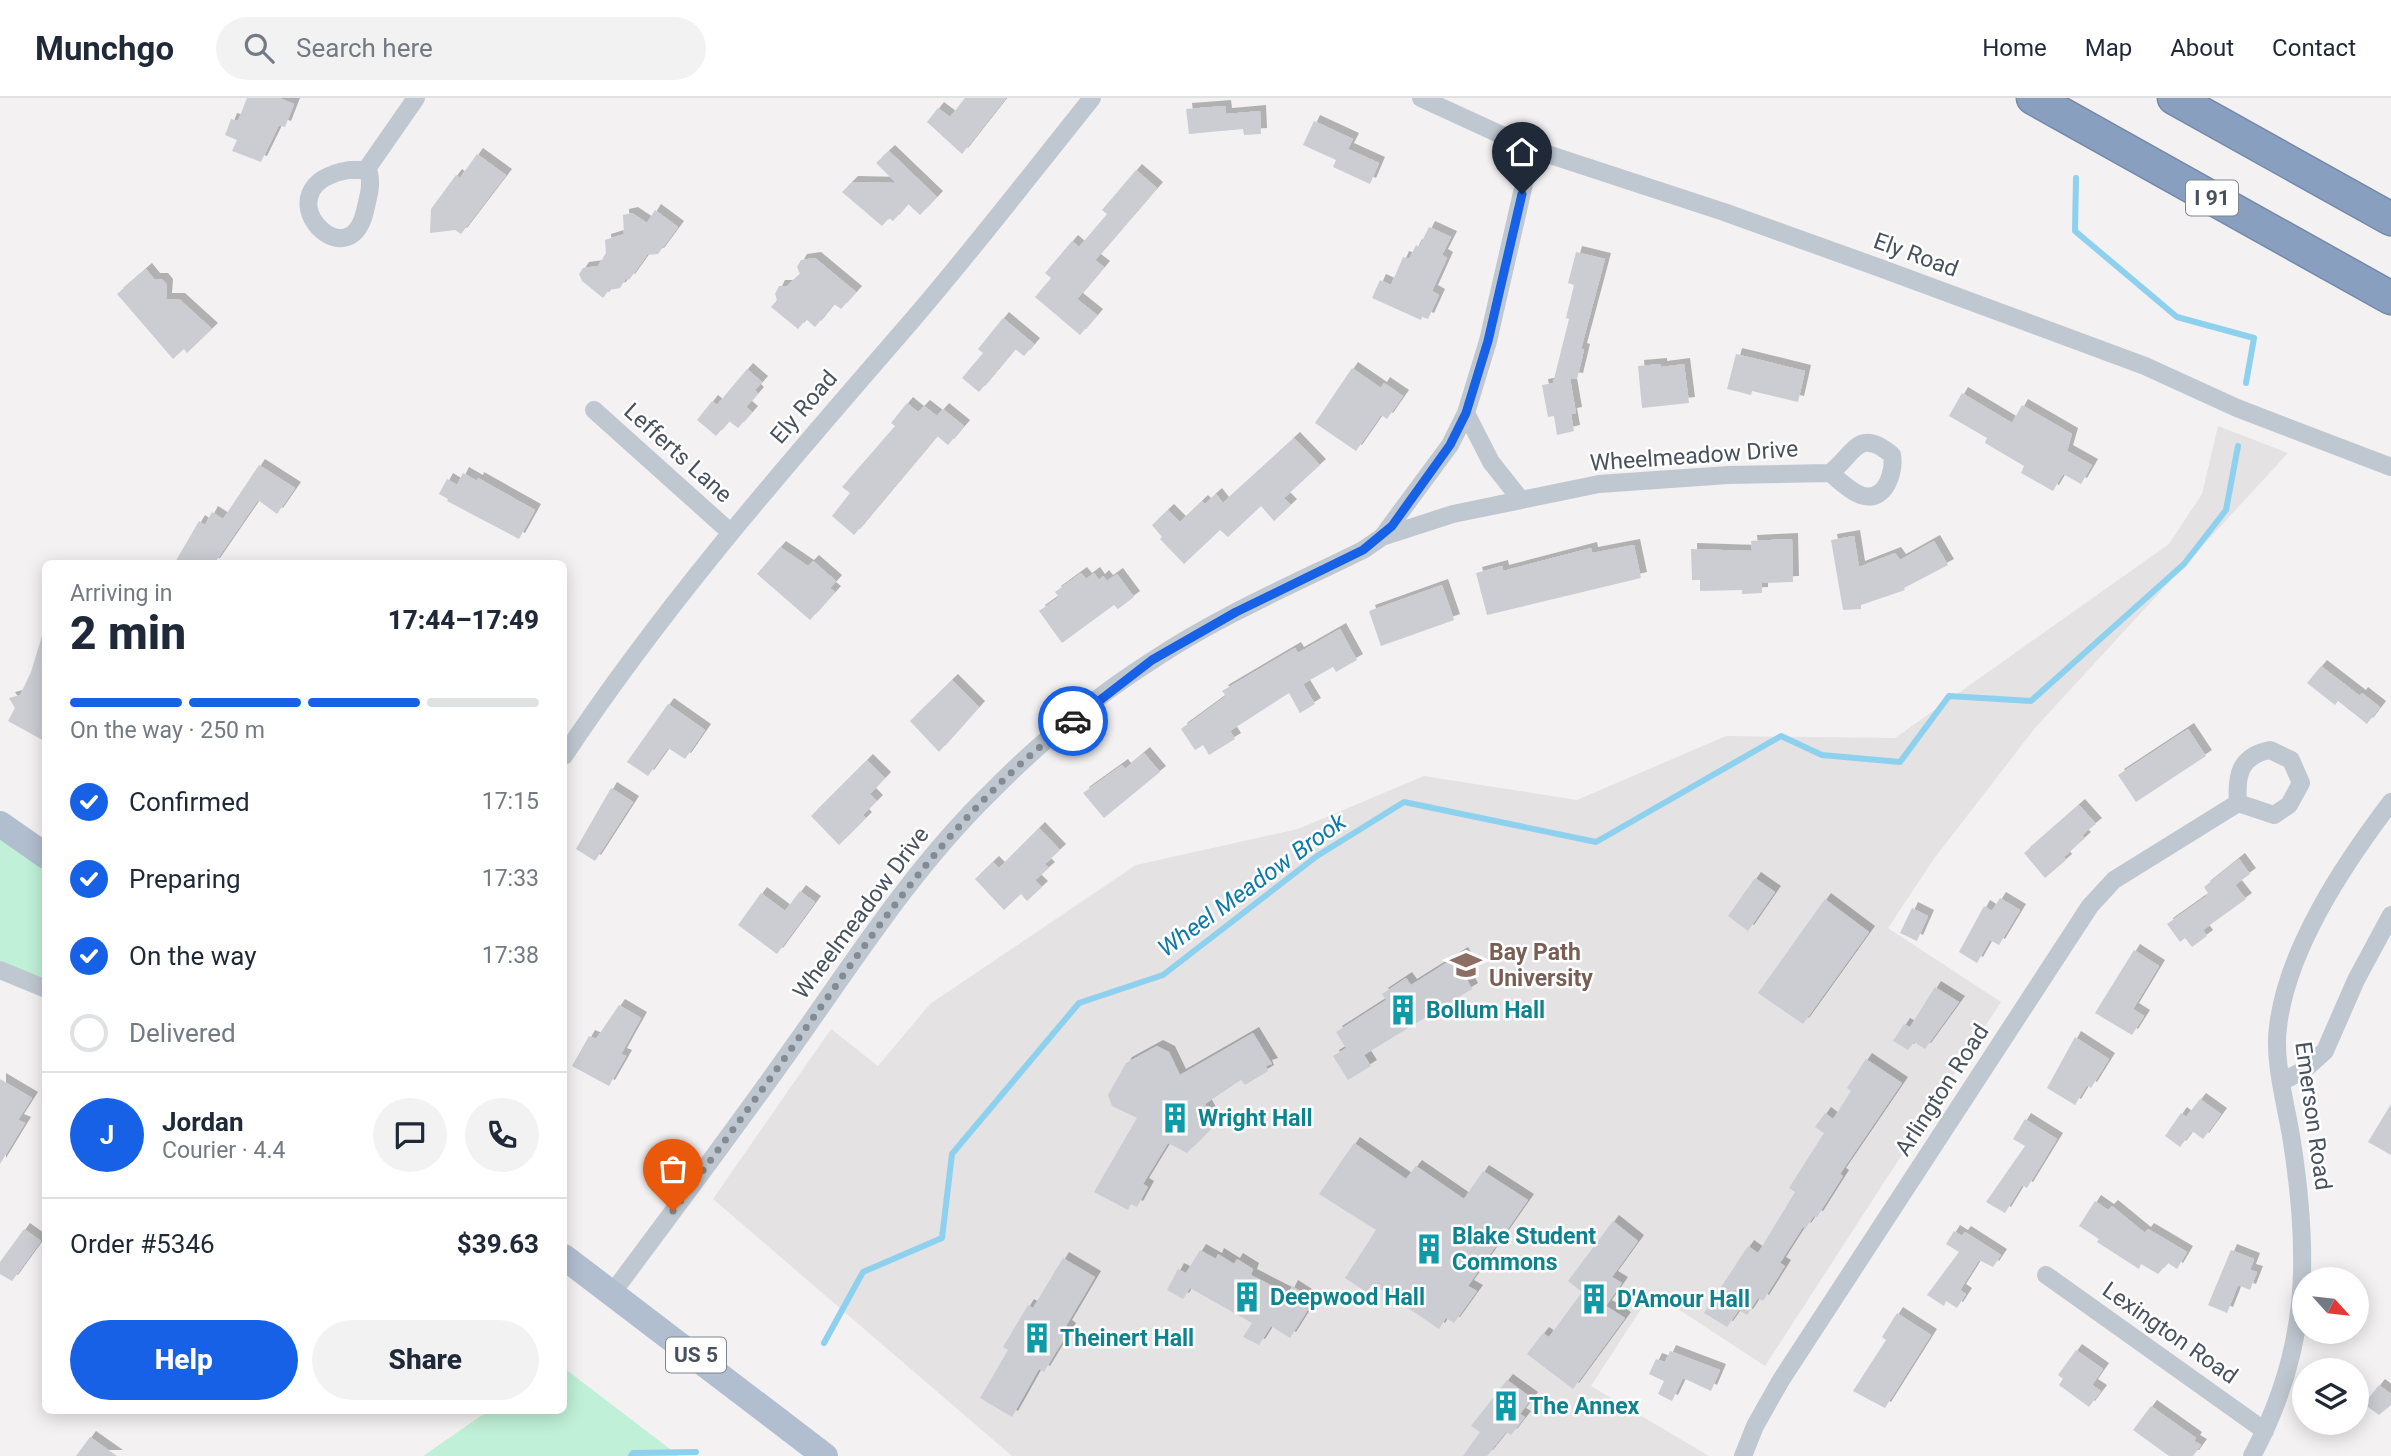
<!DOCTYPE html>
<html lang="en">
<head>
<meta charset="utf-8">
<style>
	body { margin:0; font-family:Roboto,sans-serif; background:#f2f2f3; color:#1f2937; height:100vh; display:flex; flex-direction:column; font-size:26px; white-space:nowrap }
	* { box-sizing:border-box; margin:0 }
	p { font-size:23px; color:#747a83 }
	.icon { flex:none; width:38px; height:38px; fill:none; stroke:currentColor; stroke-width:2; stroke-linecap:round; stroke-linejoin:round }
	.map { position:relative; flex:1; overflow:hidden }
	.side { position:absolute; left:42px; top:462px; width:525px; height:854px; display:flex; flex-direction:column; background:#fff; border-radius:10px; box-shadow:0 4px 18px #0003 }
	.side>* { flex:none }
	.needle { width:46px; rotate:117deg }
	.buttons { position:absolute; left:2292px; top:1169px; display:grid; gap:14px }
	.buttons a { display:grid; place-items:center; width:77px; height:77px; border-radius:50%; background:#fff; box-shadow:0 4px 18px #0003; font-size:35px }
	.pin { position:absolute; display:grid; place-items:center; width:60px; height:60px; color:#fff; margin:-72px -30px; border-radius:50% 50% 50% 0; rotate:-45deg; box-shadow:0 0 7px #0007 }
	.pin .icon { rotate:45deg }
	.courier { position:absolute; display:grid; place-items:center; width:70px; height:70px; margin:-35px; border:5px solid #1761e7; border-radius:50%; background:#fff; color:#222; box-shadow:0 2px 9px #0007 }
	.overview em { font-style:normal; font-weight:800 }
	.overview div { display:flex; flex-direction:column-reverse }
	.overview { display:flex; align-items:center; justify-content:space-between; height:119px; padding:0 28px }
	h1 { font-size:46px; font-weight:800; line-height:52px }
	.bar { display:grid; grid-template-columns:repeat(4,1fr); gap:10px 7px; align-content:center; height:84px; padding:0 28px }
	.bar i { height:9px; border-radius:5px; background:#e0e1e3 }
	.bar .active { background:#1761e7 }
	.bar p { grid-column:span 4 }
	.line { display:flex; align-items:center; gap:18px; padding:0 28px; border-top:2px solid #e0e1e3 }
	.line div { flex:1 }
	.round { display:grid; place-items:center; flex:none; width:74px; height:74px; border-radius:37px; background:#f2f2f3 }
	ol { padding:0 28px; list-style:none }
	li { display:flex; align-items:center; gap:21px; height:77px }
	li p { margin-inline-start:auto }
	li .icon { padding:7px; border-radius:50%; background:#1761e7; color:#fff; stroke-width:4 }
	li:last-child { color:#747a83 }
	li i { width:38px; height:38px; border:4px solid #e0e1e3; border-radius:50% }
	.action { display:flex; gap:14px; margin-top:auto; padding:14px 28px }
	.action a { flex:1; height:80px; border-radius:42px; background:#1761e7; color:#fff; font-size:28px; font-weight:800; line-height:80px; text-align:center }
	.action a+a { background:#f2f2f3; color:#1f2937 }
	header { display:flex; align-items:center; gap:42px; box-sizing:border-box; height:98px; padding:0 35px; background:#fff; border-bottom:2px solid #e0e1e3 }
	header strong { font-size:33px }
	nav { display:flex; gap:38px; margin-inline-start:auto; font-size:24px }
	.search { width:490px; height:63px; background:#f2f2f3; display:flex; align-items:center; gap:18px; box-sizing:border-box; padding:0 24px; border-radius:38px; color:#747a83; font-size:26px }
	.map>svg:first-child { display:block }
	.education { fill:#e4e2e3 }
	.green { fill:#c0f0d7 }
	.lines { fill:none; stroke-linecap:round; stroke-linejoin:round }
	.stream { stroke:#8dd1ee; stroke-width:6 }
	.building { fill:#cbcdd3; filter:url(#shadow) }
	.highway-casing { stroke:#748aac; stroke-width:35 }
	.street { stroke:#bfc7d0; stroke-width:18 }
	.primary { stroke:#b1bed0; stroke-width:26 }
	.highway { stroke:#889fc0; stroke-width:32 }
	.done { stroke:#848a92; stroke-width:7; stroke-dasharray:0 12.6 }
	.route { stroke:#1761e7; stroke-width:9 }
	.labels { text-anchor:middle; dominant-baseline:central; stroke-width:5; stroke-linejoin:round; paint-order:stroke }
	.shield { fill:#fff; stroke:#7f868f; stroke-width:2 }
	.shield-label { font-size:21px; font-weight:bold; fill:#48525f }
	.street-label { font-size:23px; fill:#48525f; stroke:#fff }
	.education-label { font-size:23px; font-weight:bold; fill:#785e54; stroke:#fff; text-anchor:start }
	.culture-label { font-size:23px; font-weight:bold; fill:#0d838f; stroke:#fff; text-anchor:start }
	.water-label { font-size:24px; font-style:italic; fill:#0b7aa7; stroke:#fff }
</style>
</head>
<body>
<header>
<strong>Munchgo</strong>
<div class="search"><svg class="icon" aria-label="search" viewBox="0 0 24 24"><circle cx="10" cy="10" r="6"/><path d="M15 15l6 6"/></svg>Search here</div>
<nav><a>Home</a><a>Map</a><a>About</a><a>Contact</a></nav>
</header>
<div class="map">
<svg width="2391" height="1358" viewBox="0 0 2391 1358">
	<defs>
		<filter id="shadow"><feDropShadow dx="6" dy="-6" stdDeviation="0" flood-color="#0004"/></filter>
	</defs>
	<rect width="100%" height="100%" fill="#f3f1f1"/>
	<!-- education -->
	<path class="education" d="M2218,328L2288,355L2035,630L1933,762L1888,830L2001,904L1765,1268L1652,1194L1591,1288L1709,1358H1012L713,1101L831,931L878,968L930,906L1136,767L1298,731L1424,678L1577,702L1726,638L1895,640L2169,446L2202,396Z"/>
	<!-- green -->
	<path class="green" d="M0,726L45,758V891L0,872Z
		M564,1270L679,1358H423L488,1313L564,1312Z"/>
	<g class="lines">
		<!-- stream -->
		<path class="stream" d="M2076,80L2075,133L2177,219L2254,240L2246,285
			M824,1245L863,1174L942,1140L952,1056L1079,905L1163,877L1317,758L1404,704L1596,744L1781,638L1822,657L1900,664L1949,598L2031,603L2184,466L2226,412L2238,348
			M631,1358L633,1355L696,1354"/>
	</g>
	<!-- building -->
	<path class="building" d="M247,0H279L294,6L285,29L279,27L261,64L232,53L237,42L225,37L231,21L238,23Z
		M965,0H1006L962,56L927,24L938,10L950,19Z
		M1225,8L1226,16L1260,13L1261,36L1244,37L1243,31L1189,36L1186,11Z
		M1314,23L1353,41L1348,51L1379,65L1370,86L1333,69L1336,62L1303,47Z
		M889,53L937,99L920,117L908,106L893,123L889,120L882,128L842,94L852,84L896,85L876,65Z
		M477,56L506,77L461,136L455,132L430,135L431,111L456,77L460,80Z
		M1136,72L1157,90L1095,162L1104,169L1077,201L1097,217L1080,237L1035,199L1051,180L1045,175L1072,143L1079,149L1107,116L1102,112Z
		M655,112L678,129L658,156L647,157L629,182L626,180L620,190L609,192L603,200L582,183L579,176L583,170L598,168L606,155L605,142L624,136L623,117L632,115L647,125Z
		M1429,129L1451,139L1442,157L1447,160L1432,193L1439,197L1428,221L1422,219L1421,222L1372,200L1380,182L1391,187L1403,159L1409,161L1416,147L1419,149Z
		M1576,154L1605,161L1581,251L1584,252L1577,281L1570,280L1576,315L1571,316L1574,333L1557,337L1554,318L1548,319L1542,287L1553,285L1569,221L1566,220L1574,187L1568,185Z
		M815,160L856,194L841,211L834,206L815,229L806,221L798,231L771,209L777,202L775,196L779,188H787L800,176L797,169L801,162Z
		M146,171L154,181H162L167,187L166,201H179L212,231L187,255L184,251L173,261L117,196Z
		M1003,220L1034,246L1024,258L1015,251L979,294L962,280L983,255L978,251Z
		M1736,256L1805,273L1798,304L1752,293L1751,297L1727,291Z
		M1661,266V269L1684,266L1689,305L1642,310L1638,268Z
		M1352,270L1381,290L1384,285L1403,298L1387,321L1381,317L1356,353L1315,325Z
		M747,271L762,284L755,292L758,295L746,309L752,314L738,330L729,323L716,338L697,322L712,303L717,307Z
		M1962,295L2012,325L2022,307L2072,336L2067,353L2092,367L2081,386L2063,376L2053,393L2021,375L2024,368L1985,345L1987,340L1949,318Z
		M907,305L918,314L924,308L937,318L943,311L964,328L948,347L937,338L854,437L832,418L850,395L842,389L895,328L891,325Z
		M1294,340L1320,367L1284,400L1291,407L1274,423L1261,408L1228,439L1220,432L1184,466L1160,441L1162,439L1152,427L1168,412L1180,424L1202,403L1205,406L1216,396L1223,405Z
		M259,367L295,390L277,416L258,402L214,466H174L199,423L205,427L212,414L223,421Z
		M463,375L477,383L478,380L535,412L519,441L447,403L448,401L439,396L447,381L457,387Z
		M1854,438L1859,469L1895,455L1900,462L1934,443L1948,467L1904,490L1905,492L1861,507V511L1843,512L1831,442Z
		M1792,441L1793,484L1762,485V495L1742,496V492L1700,493V482H1692L1691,451L1752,453L1751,443Z
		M1634,447L1641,480L1487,517L1476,475L1502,468L1503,473L1591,450L1592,455Z
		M780,449L808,468L813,463L836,483L830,490L835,494L810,522L757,476Z
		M1081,475L1086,481L1094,475L1099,482L1103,478L1107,483L1117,476L1134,499L1118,511L1114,507L1062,545L1039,513L1059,499L1055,494Z
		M1442,487L1454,522L1381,548L1369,513Z
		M1340,531L1357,562L1336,574L1333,569L1303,586L1315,606L1300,615L1289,595L1230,633L1235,641L1209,657L1203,647L1195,652L1181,631L1226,598L1222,593L1295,550L1298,555Z
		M42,538L46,539V644L8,623L15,610L9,600L20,597L31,574Z
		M2321,568L2360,598L2362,595L2380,609L2367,626L2338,603L2335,607L2307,585Z
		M952,582L979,609L939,654L910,623Z
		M668,606L705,632L685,661L668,650L648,678L627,664Z
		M2188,631L2206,658L2136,704L2118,677Z
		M1144,655L1160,674L1104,720L1083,695L1122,667L1125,671Z
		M867,662L885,680L870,696L877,703L863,717L866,720L839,747L811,718Z
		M611,690L633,704L595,763L576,751Z
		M2079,707L2096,726L2082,737L2085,740L2064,759L2066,762L2045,780L2024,755Z
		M1039,730L1060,752L1045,766L1049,770L1035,782L1042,789L1027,803L1021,796L1004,812L975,781L993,764L999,770Z
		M2239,761L2250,776L2235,787L2246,801L2203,832L2207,838L2192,849L2185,840L2180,844L2167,826L2205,799L2208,795L2204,789Z
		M1755,780L1775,794L1748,833L1728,818Z
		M800,793L815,804L777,856L738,827L761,795L785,813Z
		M2000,800L2020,812L1999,847L1990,842L1977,865L1959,854L1984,808L1992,813Z
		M1825,801L1869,834L1803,926L1758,895Z
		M1912,810L1928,818L1917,843L1900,835Z
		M2134,852L2159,868L2133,911L2144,918L2132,937L2095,915Z
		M1462,855L1472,873L1465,878L1472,891L1364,957L1371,968L1348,982L1333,958L1346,950L1336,934L1386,902L1382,896L1406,880L1411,887Z
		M1935,889L1959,904L1925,951L1914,944L1908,952L1893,943L1904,926L1910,929Z
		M619,907L641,920L621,956L626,958L609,988L572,968L589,938L596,941Z
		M1253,935L1272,966L1266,968L1268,973L1245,987L1241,982L1205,1006L1216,1026L1187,1055L1168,1045L1143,1086L1148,1089L1137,1109L1131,1106L1128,1112L1094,1094L1137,1020L1112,1008L1108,997L1126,965L1157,948L1169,954L1180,977Z
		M2075,939L2109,961L2091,990L2087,987L2075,1007L2047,990Z
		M1866,961L1902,985L1840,1076L1843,1078L1817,1119L1814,1118L1805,1131L1803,1129L1780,1165L1785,1168L1763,1203L1758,1200L1747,1217L1739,1212L1727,1229L1704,1215L1748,1148L1758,1155L1795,1094L1789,1090L1824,1035L1815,1029L1825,1015L1833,1021L1851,993L1847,990Z
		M0,981L32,1000L18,1022L25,1025L0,1066Z
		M2200,1001L2221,1016L2203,1041L2192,1033L2180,1049L2165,1038L2181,1015L2186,1019Z
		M2391,1006V1057L2368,1044Z
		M2025,1021L2057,1041L2027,1090L2022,1087L2005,1115L1986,1104L2025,1048L2013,1041Z
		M1354,1045L1406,1081L1416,1068L1464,1101L1483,1073L1528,1102L1468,1188L1477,1193L1454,1225L1446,1220L1439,1231L1373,1186L1366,1194L1345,1180L1376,1132L1319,1096Z
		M2095,1103L2108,1112L2112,1108L2145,1135L2148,1131L2187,1154L2177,1171L2168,1165L2158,1176L2141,1166L2139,1171L2097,1144L2099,1141L2079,1128Z
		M1613,1123L1638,1143L1612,1179L1622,1185L1606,1208L1625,1220L1573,1291L1527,1256L1543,1235L1549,1239L1582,1194L1568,1183Z
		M24,1131L41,1143L12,1183L0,1176V1164Z
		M1954,1133L1962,1138L1965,1134L2001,1157L1993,1169L1979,1162L1960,1192L1966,1196L1957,1210L1946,1203L1944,1208L1927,1197L1959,1154L1946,1146Z
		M1200,1152L1216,1161L1218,1156L1234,1166L1237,1161L1253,1171L1251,1177L1288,1196L1292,1188L1314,1202L1290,1240L1271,1228L1259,1247L1243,1239L1252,1225L1190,1190L1183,1201L1167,1192L1178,1171L1186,1175Z
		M2231,1152L2254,1161L2250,1172L2257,1174L2250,1192L2238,1187L2227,1215L2208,1207Z
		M1063,1160L1095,1179L1066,1228L1070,1231L1044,1274L1039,1271L1012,1319L980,1300L1008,1252L1003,1249L1028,1207L1033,1210Z
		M1897,1215L1931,1237L1885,1310L1853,1293L1886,1242L1882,1239Z
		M2076,1252L2103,1271L2092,1287L2101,1293L2089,1309L2059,1287L2063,1281L2058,1277Z
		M1670,1253L1720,1272L1711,1293L1683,1280L1672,1303L1658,1296L1664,1283L1649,1276L1656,1261L1665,1264Z
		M1507,1282L1532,1300L1520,1316L1525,1319L1511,1337L1506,1334L1487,1358H1463L1480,1334L1471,1328Z
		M2379,1287L2391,1296V1307L2379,1317L2364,1306Z
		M2151,1308L2196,1340L2194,1343L2201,1347L2193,1358H2169L2133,1332Z
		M90,1339L117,1358H76Z"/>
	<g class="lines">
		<!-- highway casing -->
		<g class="highway-casing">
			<path id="highway" d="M2033,0L2391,200
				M2174,0L2391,121"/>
		</g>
		<!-- street -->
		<path class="street" d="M1421,0L1532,51L1724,114L1880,170L2145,268L2237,310L2391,369
			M349,72H363L369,75C372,89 368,99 365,113C348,187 257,88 349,72Z
			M366,72L416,0
			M594,312L730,434
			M1466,315L1491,364L1521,402
			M1382,439L1450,347L1466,315L1488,243L1532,51
			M2270,652L2291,662L2301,685L2289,707L2274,717L2238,705C2236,678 2239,658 2270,652Z
			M564,658C666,504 787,367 908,227C972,153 1031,76 1092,0
			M0,872L46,891
			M2283,983L2304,972L2325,953L2356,882L2391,817
			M2046,1177L2265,1333
			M613,1194C674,1112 736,1030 795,946C856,860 914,769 990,695C1038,646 1095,599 1153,562C1219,518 1292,487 1363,452L1382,439L1453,416L1599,386L1728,377L1830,375C1854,357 1858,328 1892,357C1895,373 1886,403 1864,398C1853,396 1839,382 1830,375
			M1743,1358L1755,1328L1781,1282L2090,808L2114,782L2238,705
			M2252,1358C2309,1252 2310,1160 2292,1044C2287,1010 2273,963 2278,929C2287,851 2344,766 2391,704"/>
		<!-- primary -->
		<path class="primary" d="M0,726L46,758
			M564,1159L825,1358"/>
		<!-- highway -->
		<use href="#highway" class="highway"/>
	</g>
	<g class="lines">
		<!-- done -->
		<path class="done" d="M673,1113C719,1051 764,990 808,927C886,817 963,704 1073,623"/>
		<!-- route -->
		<path class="route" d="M1073,623L1152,562L1236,514L1363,452L1392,428L1450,347L1466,315L1488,243L1522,96"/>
	</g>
	<!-- icons -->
	<defs>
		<g id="university-bare" transform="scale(2.415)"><path d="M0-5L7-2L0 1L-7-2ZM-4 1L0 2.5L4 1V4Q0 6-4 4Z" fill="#8d6e63" stroke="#fff" stroke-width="2.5" paint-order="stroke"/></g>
		<g id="building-bare" transform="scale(2.415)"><path d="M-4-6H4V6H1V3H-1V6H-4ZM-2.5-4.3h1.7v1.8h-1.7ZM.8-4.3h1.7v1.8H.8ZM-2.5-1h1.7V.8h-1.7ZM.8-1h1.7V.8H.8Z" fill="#0f9aa8" stroke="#fff" stroke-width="2.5" paint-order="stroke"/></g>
	</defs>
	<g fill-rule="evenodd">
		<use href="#university-bare" x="1466" y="867"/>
		<use href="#building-bare" x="1403" y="912"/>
		<use href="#building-bare" x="1175" y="1020"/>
		<use href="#building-bare" x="1429" y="1151"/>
		<use href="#building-bare" x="1247" y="1199"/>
		<use href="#building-bare" x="1594" y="1201"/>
		<use href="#building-bare" x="1037" y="1240"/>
		<use href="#building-bare" x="1506" y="1308"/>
	</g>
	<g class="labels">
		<!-- shield labels -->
		<g class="shield">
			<rect x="2186" y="82.5" width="52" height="35" rx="5"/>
			<rect x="666" y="1239.5" width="60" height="35" rx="5"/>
		</g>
		<g class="shield-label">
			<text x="2212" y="100">I 91</text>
			<text x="696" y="1257">US 5</text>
		</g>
		<!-- street labels -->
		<g class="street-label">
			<text transform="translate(1916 157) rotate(20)">Ely Road</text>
			<text transform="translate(804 309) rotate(-49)">Ely Road</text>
			<text transform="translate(678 355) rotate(42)">Lefferts Lane</text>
			<text transform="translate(1694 358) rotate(-4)">Wheelmeadow Drive</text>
			<text transform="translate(861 815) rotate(-53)">Wheelmeadow Drive</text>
			<text transform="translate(1942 992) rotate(-57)">Arlington Road</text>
			<text transform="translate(2313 1018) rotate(82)">Emerson Road</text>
			<text transform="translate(2170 1235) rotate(35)">Lexington Road</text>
		</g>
		<!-- education labels -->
		<g class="education-label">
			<text x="1489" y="854">Bay Path<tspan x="1489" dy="26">University</tspan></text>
		</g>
		<!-- culture labels -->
		<g class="culture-label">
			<text x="1426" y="912">Bollum Hall</text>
			<text x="1198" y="1020">Wright Hall</text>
			<text x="1452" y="1138">Blake Student<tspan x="1452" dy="26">Commons</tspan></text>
			<text x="1270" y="1199">Deepwood Hall</text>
			<text x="1617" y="1201">D'Amour Hall</text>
			<text x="1060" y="1240">Theinert Hall</text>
			<text x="1529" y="1308">The Annex</text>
		</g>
		<!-- water labels -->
		<g class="water-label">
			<text transform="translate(1252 787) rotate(-36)">Wheel Meadow Brook</text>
		</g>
	</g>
</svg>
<div class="buttons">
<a><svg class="needle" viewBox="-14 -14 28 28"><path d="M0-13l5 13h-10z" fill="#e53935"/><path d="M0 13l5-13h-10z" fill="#747a83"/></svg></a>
<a><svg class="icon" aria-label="layers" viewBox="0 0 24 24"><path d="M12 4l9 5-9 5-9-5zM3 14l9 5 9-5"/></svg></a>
</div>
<div class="pin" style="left:673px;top:1113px;background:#ea580c"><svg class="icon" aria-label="bag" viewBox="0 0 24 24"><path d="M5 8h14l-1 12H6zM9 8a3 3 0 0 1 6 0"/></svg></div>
<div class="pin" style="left:1522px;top:96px;background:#1f2937"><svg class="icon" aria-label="home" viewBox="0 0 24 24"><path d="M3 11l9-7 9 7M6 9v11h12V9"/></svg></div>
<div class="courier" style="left:1073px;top:623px"><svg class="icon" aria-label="car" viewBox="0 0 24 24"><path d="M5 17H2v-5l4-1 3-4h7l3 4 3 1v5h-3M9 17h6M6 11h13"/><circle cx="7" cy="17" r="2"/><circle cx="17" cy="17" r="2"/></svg></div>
<section class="side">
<div class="overview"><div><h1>2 min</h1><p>Arriving in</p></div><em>17:44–17:49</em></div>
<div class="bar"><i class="active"></i><i class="active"></i><i class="active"></i><i></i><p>On the way · 250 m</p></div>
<ol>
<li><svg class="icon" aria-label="check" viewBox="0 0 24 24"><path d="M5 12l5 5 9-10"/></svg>Confirmed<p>17:15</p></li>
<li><svg class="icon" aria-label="check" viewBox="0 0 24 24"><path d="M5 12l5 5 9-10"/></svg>Preparing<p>17:33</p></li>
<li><svg class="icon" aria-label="check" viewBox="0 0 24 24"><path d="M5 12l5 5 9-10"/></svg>On the way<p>17:38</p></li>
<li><i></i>Delivered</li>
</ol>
<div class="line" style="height:126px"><b class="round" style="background:#1761e7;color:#fff">J</b><div><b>Jordan</b><p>Courier · 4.4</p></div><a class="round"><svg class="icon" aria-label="chat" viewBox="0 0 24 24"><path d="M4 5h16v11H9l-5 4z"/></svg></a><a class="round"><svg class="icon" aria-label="phone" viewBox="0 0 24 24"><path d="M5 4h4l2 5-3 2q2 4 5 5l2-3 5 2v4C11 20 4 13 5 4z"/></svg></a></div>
<div class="line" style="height:91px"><div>Order #5346</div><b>$39.63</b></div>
<div class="action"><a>Help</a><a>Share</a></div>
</section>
</div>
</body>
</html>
